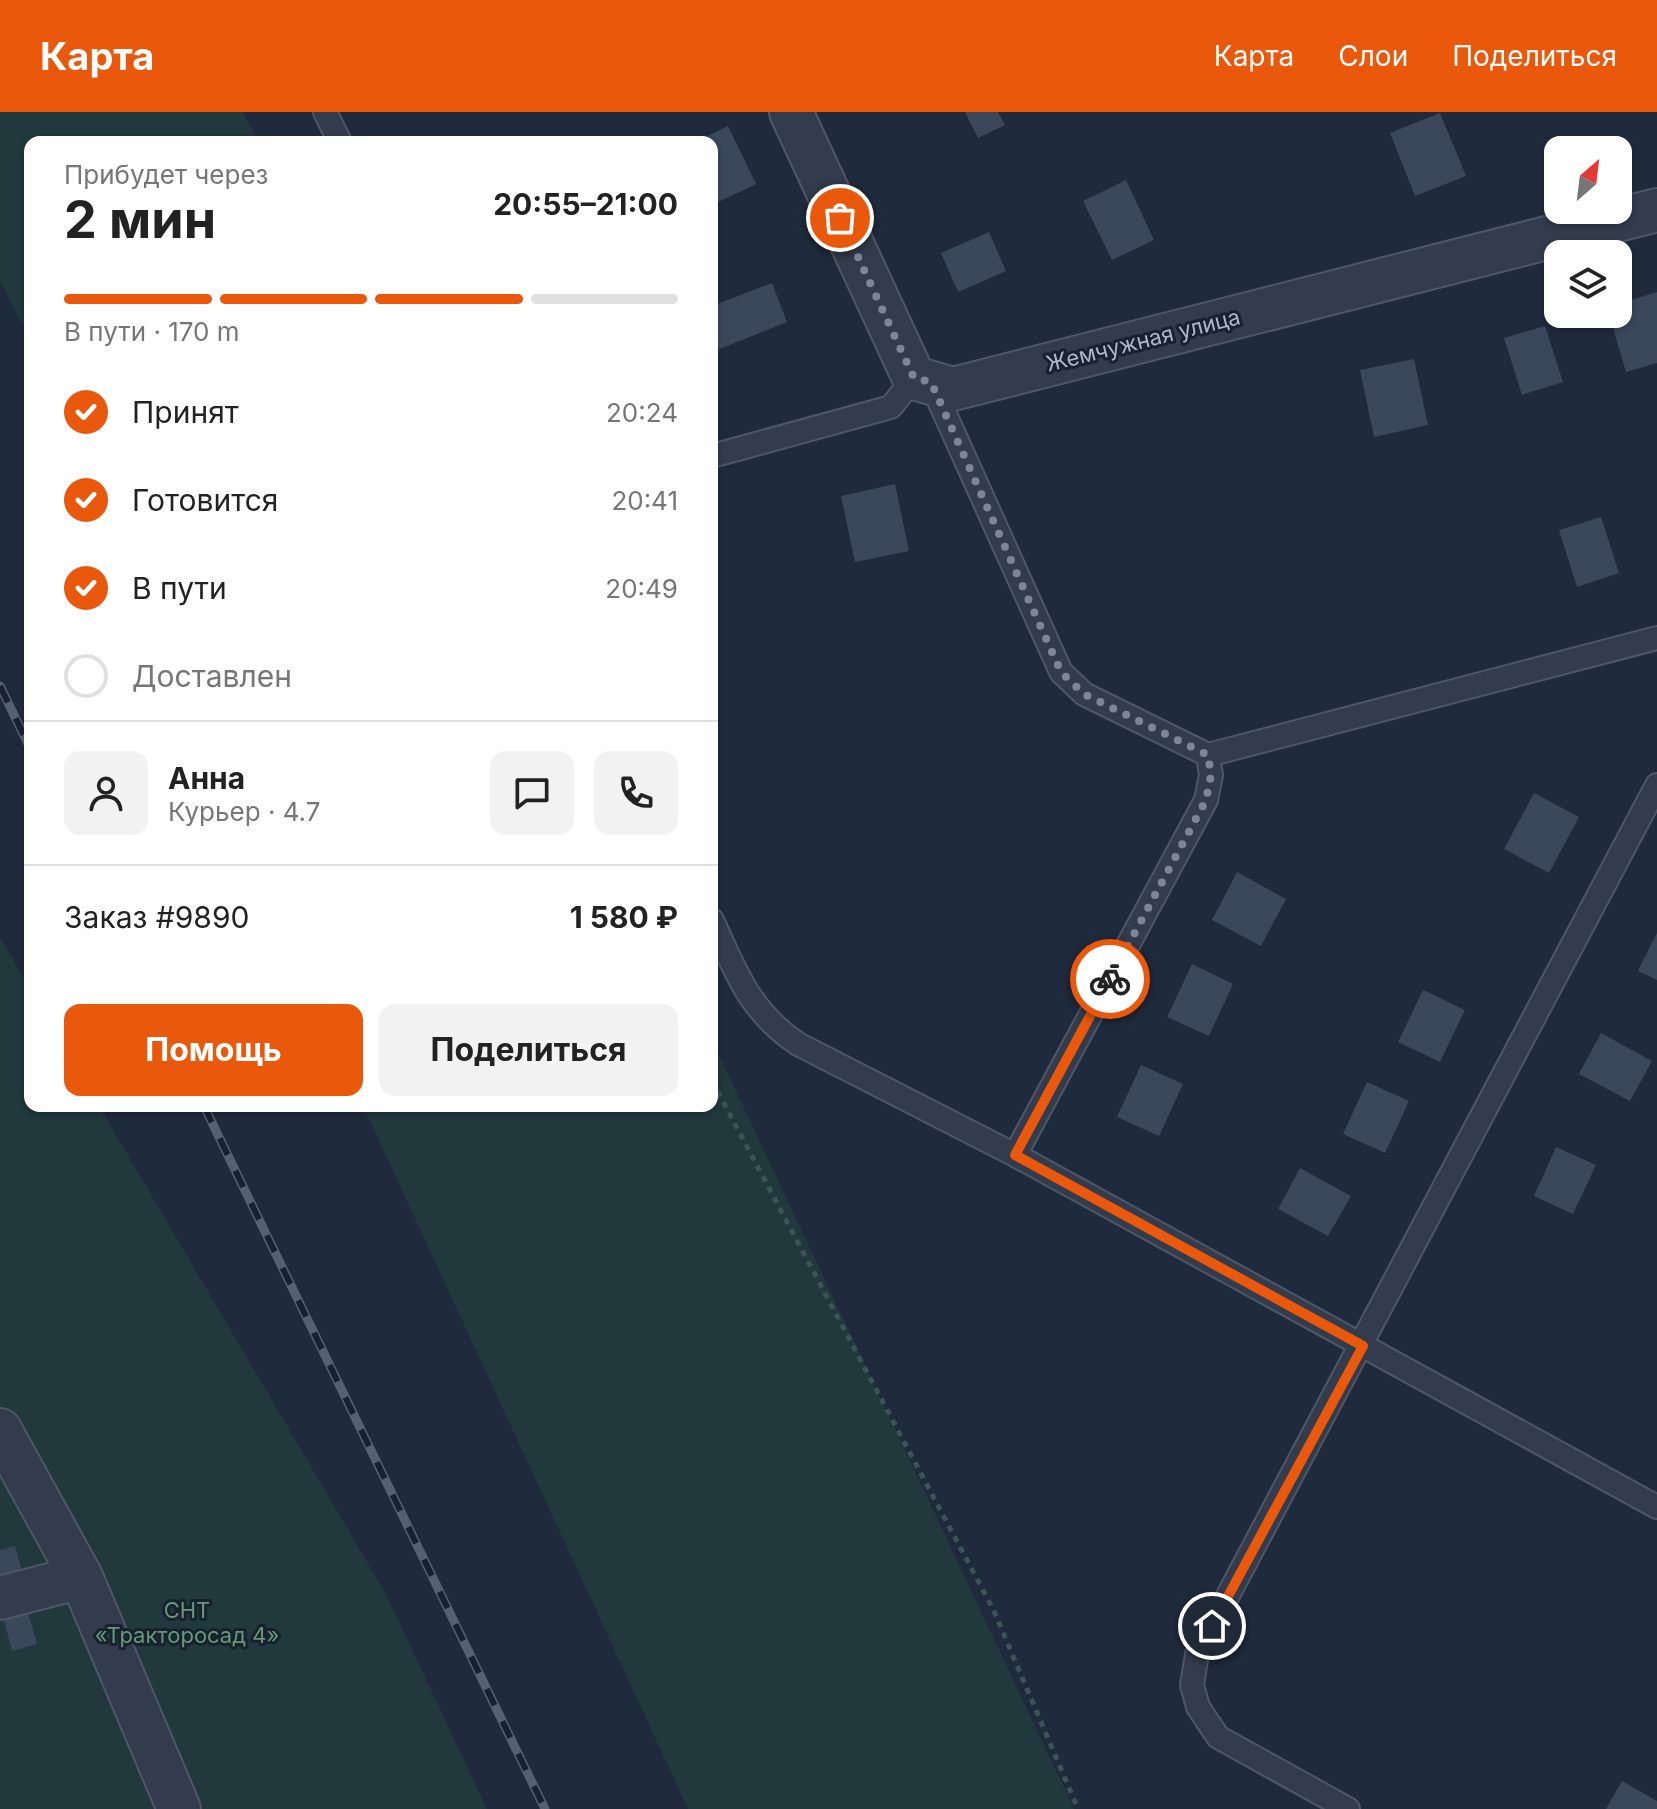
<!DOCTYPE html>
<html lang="ru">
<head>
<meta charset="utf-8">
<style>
	body { margin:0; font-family:Inter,sans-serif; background:#f2f2f2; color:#222; height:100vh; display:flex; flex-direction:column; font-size:30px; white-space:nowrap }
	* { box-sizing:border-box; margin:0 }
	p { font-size:26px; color:#767676 }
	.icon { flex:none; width:44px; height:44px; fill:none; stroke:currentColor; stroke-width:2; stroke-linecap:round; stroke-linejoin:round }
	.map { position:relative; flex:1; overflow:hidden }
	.drawer { position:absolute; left:24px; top:24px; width:694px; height:976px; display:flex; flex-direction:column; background:#fff; border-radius:16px; box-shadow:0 2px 6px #0004 }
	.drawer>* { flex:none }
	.needle { width:52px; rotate:28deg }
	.tools { position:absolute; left:1544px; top:24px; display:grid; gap:16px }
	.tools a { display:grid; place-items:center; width:88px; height:88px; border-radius:16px; background:#fff; box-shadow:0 2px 6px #0004; font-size:40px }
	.pin { position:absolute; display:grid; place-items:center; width:68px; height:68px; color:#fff; margin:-34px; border:4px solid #fff; border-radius:50%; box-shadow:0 2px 8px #0007 }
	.courier { position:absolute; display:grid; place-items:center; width:80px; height:80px; margin:-40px; border:6px solid #ea580c; border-radius:50%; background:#fff; color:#222; box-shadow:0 2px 10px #0007 }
	.headline em { font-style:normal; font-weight:700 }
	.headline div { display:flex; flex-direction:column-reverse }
	.headline { display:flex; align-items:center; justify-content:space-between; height:136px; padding:0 40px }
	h1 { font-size:52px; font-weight:700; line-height:60px }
	.bar { display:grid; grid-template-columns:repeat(4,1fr); gap:12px 8px; align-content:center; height:96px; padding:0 40px }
	.bar i { height:10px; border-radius:6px; background:#e0e0e0 }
	.bar .on { background:#ea580c }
	.bar p { grid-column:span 4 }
	.line { display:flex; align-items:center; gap:20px; padding:0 40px; border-top:2px solid #e0e0e0 }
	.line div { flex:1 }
	.round { display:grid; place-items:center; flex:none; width:84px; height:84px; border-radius:16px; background:#f2f2f2 }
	ol { padding:0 40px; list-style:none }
	li { display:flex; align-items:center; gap:24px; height:88px }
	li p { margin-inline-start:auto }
	li .icon { padding:8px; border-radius:50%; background:#ea580c; color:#fff; stroke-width:4 }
	li:last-child { color:#767676 }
	li i { width:44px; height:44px; border:4px solid #e0e0e0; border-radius:50% }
	.action { display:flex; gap:16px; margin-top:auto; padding:16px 40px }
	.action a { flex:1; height:92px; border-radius:16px; background:#ea580c; color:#fff; font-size:32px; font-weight:700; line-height:92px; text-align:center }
	.action a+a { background:#f2f2f2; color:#222 }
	header { display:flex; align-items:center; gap:48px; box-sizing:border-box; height:112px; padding:0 40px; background:#ea580c; color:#fff }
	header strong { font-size:38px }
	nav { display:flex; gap:44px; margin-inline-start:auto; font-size:28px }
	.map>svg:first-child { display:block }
	.green { fill:#21383d }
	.building { fill:#3b485b }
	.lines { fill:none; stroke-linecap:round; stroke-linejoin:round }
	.service-casing { stroke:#4e5767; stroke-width:26 }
	.minor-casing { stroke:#4e5767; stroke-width:46 }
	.path { stroke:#3c5457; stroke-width:5; stroke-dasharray:6 6; stroke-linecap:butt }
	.service { stroke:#333c4c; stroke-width:22 }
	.minor { stroke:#333c4c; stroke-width:42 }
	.rail-casing { stroke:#556074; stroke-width:9 }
	.rail { stroke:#192131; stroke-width:6; stroke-dasharray:18; stroke-linecap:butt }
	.done { stroke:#7c8697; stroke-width:8; stroke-dasharray:0 14.4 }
	.route { stroke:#ea580c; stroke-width:10 }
	.labels { text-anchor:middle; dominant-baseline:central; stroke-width:6; stroke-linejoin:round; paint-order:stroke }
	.street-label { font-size:22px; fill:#aeb7c8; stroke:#192131 }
	.park-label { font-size:22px; fill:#639b73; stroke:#192131 }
</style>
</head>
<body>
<header>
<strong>Карта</strong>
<nav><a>Карта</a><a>Слои</a><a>Поделиться</a></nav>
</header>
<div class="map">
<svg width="1657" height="1697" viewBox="0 0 1657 1697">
	<rect width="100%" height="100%" fill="#1f2a3c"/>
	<!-- green -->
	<path class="green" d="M0,0H243L259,30H30V227L0,169Z
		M0,825L30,876V994H99L386,1482L487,1697H0Z
		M712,928L1074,1697H688L363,994H712Z"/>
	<!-- building -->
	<path class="building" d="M965,0H998L1005,13L978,26Z
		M1440,1L1466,64L1415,84L1390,21Z
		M728,14L756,72L712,93V30H695Z
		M1126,68L1154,128L1112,148L1083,89Z
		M989,120L1006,159L958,180L941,141Z
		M772,171L787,210L712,240V194Z
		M1657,180V251L1626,260L1609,202H1618V192Z
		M1545,214L1563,270L1522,283L1504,226Z
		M1414,247L1428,313L1374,325L1360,258Z
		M895,372L909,439L855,450L841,384Z
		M1601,405L1619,461L1577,475L1559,418Z
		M1534,681L1579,705L1549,761L1504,737Z
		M1237,760L1286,787L1261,834L1212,808Z
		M1657,821V868L1638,859Z
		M1192,852L1233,872L1209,924L1167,905Z
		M1423,878L1465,898L1440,950L1398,930Z
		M1601,921L1652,949L1630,989L1579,962Z
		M1141,953L1183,972L1159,1024L1117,1005Z
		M1367,970L1409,989L1385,1041L1343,1022Z
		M1556,1035L1596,1053L1573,1102L1534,1084Z
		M1300,1056L1351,1084L1328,1124L1278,1097Z
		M15,1434L23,1463L0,1469V1438Z
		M25,1491L37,1532L12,1539L1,1497Z
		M1622,1669L1657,1689V1697H1606Z"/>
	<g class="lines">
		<!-- service casing -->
		<g class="service-casing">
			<path id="service" d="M325,0L340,30
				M931,271L1061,560L1084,582L1208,643L1657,526
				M712,344L891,295L914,266
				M712,808C736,860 749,899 798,932L1015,1043L1657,1395
				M1015,1043L1206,688L1211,663L1208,643
				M1348,1697L1218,1625L1198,1595L1192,1573L1197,1542L1657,673"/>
		</g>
		<!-- minor casing -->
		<g class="minor-casing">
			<path id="minor" d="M791,0L914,266L953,277L1657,98
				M0,1318L81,1465L179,1697
				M0,1486L81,1465"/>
		</g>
		<!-- path -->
		<path class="path" d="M712,969L993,1497L1078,1697"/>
		<!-- service -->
		<use href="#service" class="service"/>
		<!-- minor -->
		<use href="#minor" class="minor"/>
		<!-- rail casing -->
		<g class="rail-casing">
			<path id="rail" d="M0,574L30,636
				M204,994L545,1697"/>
		</g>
		<!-- rail -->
		<use href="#rail" class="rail"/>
	</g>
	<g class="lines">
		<!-- done -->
		<path class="done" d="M840,106L914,266L931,270L1061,560L1084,582L1208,643L1211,663L1206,688L1110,867"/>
		<!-- route -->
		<path class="route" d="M1110,867L1015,1043L1363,1234L1212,1514"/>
	</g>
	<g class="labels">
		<!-- street labels -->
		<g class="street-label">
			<text transform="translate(1143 228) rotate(-14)">Жемчужная улица</text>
		</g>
		<!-- park labels -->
		<g class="park-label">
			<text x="187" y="1498">СНТ<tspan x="187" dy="25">«Тракторосад 4»</tspan></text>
		</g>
	</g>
</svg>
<div class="tools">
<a><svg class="needle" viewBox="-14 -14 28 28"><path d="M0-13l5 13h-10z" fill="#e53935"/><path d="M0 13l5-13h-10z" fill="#767676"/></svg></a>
<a><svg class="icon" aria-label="layers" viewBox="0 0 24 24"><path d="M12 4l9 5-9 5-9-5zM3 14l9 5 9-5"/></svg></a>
</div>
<div class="pin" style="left:840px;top:106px;background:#ea580c"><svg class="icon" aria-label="bag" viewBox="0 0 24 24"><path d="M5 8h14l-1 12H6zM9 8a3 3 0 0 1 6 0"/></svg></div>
<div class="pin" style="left:1212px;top:1514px;background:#1f2937"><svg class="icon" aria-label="home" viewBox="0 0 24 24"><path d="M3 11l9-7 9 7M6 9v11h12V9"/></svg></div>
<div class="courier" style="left:1110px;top:867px"><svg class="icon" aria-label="bike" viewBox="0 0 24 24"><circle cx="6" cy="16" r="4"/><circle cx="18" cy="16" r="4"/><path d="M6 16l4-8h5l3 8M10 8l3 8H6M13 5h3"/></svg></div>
<section class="drawer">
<div class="headline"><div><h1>2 мин</h1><p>Прибудет через</p></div><em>20:55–21:00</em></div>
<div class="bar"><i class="on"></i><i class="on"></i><i class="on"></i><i></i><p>В пути · 170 m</p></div>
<ol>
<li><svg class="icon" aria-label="check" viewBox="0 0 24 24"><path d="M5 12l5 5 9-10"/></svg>Принят<p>20:24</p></li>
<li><svg class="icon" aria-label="check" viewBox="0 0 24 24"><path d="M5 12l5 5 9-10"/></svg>Готовится<p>20:41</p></li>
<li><svg class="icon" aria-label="check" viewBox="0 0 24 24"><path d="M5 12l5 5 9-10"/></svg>В пути<p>20:49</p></li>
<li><i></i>Доставлен</li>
</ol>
<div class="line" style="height:144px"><a class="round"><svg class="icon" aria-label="person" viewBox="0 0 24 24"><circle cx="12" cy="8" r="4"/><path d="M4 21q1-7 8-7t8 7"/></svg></a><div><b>Анна</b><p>Курьер · 4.7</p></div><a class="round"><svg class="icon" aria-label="chat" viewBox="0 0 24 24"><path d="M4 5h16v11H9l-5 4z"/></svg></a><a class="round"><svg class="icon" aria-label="phone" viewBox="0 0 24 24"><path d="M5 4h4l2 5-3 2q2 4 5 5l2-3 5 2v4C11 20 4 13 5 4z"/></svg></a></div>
<div class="line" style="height:104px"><div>Заказ #9890</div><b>1 580 ₽</b></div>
<div class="action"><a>Помощь</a><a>Поделиться</a></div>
</section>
</div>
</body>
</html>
